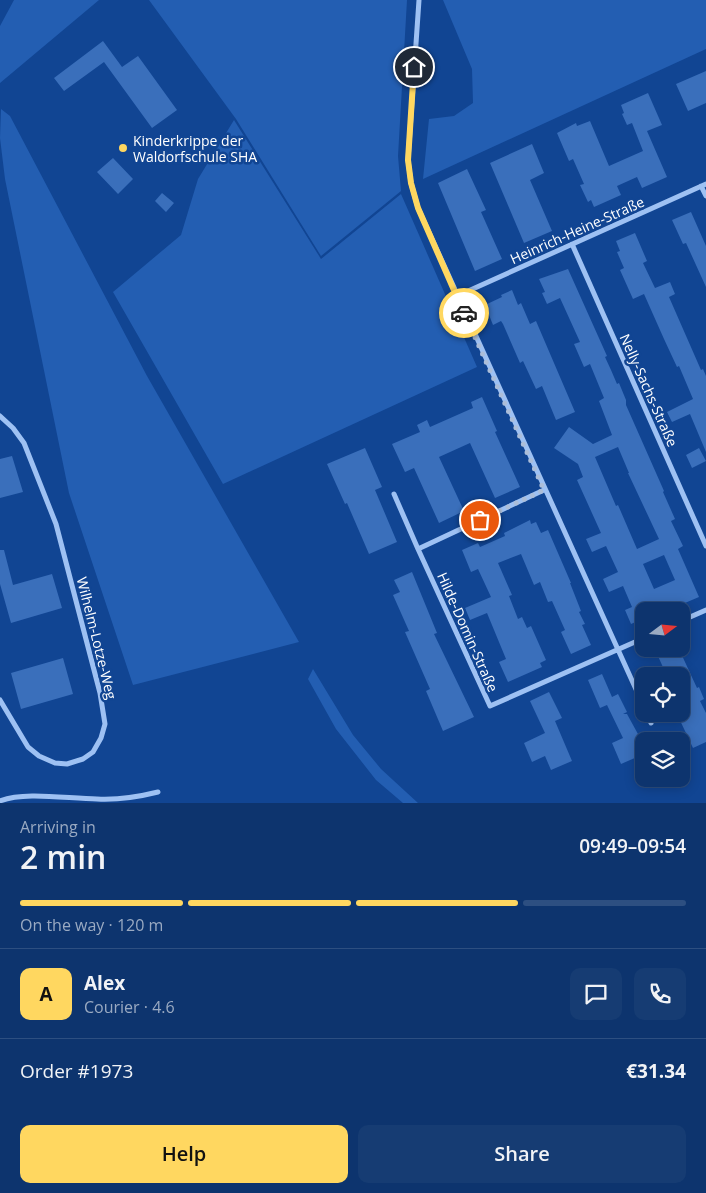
<!DOCTYPE html>
<html lang="en">
<head>
<meta charset="utf-8">
<style>
	body { margin:0; font-family:"Open Sans",sans-serif; background:#163c73; color:#f1f3f6; height:100vh; display:flex; flex-direction:column; font-size:19px; white-space:nowrap }
	* { box-sizing:border-box; margin:0 }
	p { font-size:16px; color:#9aaac2 }
	.icon { flex:none; width:28px; height:28px; fill:none; stroke:currentColor; stroke-width:2; stroke-linecap:round; stroke-linejoin:round }
	.map { position:relative; height:803px; overflow:hidden }
	.drawer { display:flex; flex-direction:column; background:#0d346e; flex:1 }
	.drawer>* { flex:none }
	.needle { width:32px; rotate:74deg }
	.tools { position:absolute; left:635px; top:602px; display:grid; gap:10px }
	.tools a { display:grid; place-items:center; width:55px; height:55px; border-radius:10px; background:#0d346e; box-shadow:0 2px 12px #0003,0 0 0 1px #2d4f81; font-size:25px }
	.pin { position:absolute; display:grid; place-items:center; width:42px; height:42px; color:#fff; margin:-21px; border:2px solid #fff; border-radius:50%; box-shadow:0 1px 5px #0007 }
	.courier { position:absolute; display:grid; place-items:center; width:50px; height:50px; margin:-25px; border:4px solid #ffd760; border-radius:50%; background:#fff; color:#222; box-shadow:0 1px 6px #0007 }
	.head em { font-style:normal; font-weight:600 }
	.head div { display:flex; flex-direction:column-reverse }
	.head { display:flex; align-items:center; justify-content:space-between; height:85px; padding:0 20px }
	h1 { font-size:32px; font-weight:600; line-height:38px }
	.bar { display:grid; grid-template-columns:repeat(4,1fr); gap:8px 5px; align-content:center; height:60px; padding:0 20px }
	.bar i { height:6px; border-radius:4px; background:#2d4f81 }
	.bar .active { background:#ffd760 }
	.bar p { grid-column:span 4 }
	.line { display:flex; align-items:center; gap:12px; padding:0 20px; border-top:1px solid #2d4f81 }
	.line div { flex:1 }
	.round { display:grid; place-items:center; flex:none; width:52px; height:52px; border-radius:10px; background:#163c73 }
	.action { display:flex; gap:10px; margin-top:auto; padding:10px 20px }
	.action a { flex:1; height:58px; border-radius:10px; background:#ffd760; color:#111; font-size:20px; font-weight:600; line-height:58px; text-align:center }
	.action a+a { background:#163c73; color:#f1f3f6 }
	.map>svg:first-child { display:block }
	.green { fill:#235eb2 }
	.building { fill:#3a6fbb; fill-rule:evenodd }
	.lines { fill:none; stroke-linecap:round; stroke-linejoin:round }
	.street { stroke:#9ec1f3; stroke-width:5 }
	.done { stroke:#acbed9; stroke-width:5; stroke-dasharray:0 9 }
	.route { stroke:#ffd760; stroke-width:6 }
	.poi-dot { fill:#ffd760; stroke:#114593; stroke-width:2 }
	.labels { text-anchor:middle; dominant-baseline:central; stroke-width:5; stroke-linejoin:round; paint-order:stroke }
	.poi-label { font-size:14px; fill:#fff; stroke:#114593; text-anchor:start }
	.street-label { font-size:14px; fill:#fff; stroke:#114593 }
</style>
</head>
<body>
<div class="map">
<svg width="706" height="803" viewBox="0 0 706 803">
	<rect width="100%" height="100%" fill="#114593"/>
	<!-- green -->
	<path class="green" d="M14,0H99L0,83V26Z
		M149,0H407L398,156L401,191L321,256L236,119Z
		M443,0H706V49L423,179L429,119L454,116L473,103L472,69Z
		M1,109L10,116L147,376L299,642L133,685L69,493L5,179L0,138Z
		M234,120L321,259L401,194L477,367L223,484L113,292L181,235L198,179Z
		M313,669L353,735L381,769L418,803H403L376,780L336,729L308,679Z"/>
	<!-- building -->
	<path class="building" d="M103,41L122,67L138,56L177,110L152,128L104,62L64,91L54,78Z
		M706,71V103L688,111L676,84Z
		M648,93L662,125L647,131L667,177L642,188L637,177L617,186L621,195L594,207L591,200L588,202L580,185L584,184L573,159L569,161L557,133L576,123L577,126L590,121L609,166L643,151L632,123L627,125L622,114L624,113L621,105Z
		M532,144L544,173L530,180L552,231L524,243L490,163Z
		M113,158L133,179L118,194L97,172Z
		M467,169L486,210L481,212L502,259L475,271L438,183Z
		M162,193L174,203L166,212L155,201Z
		M691,212L706,246V287L686,243L683,244L672,220Z
		M635,233L647,261L643,263L655,288L670,282L675,294L669,297L701,370L703,369L706,376V452L690,414L672,422L667,412L693,399L679,366L677,367L664,339L644,294L633,299L620,270L624,268L617,252L620,251L616,241Z
		M568,269L607,356L605,357L611,370L617,384L619,383L626,400V405L664,491L663,492L675,519L671,521L683,546L678,549L699,597L666,611H644V633L638,621L631,624L625,610L632,607L623,586L609,592L603,579L618,572L606,546L592,552L586,539L601,533L577,480L583,477L578,464L554,448L569,427L593,444L612,435L599,401L604,398L590,364L584,367L574,344L580,342L560,298L547,304L542,293L545,292L539,279ZM618,447L629,473H628L659,539L637,549L618,505L616,506L595,457ZM664,555L675,580L654,589L643,564Z
		M512,290L518,305L521,303L530,324L536,321L575,412L556,420L542,386L536,389L523,361L520,363L503,324L501,321L493,325L485,305L502,297L501,295Z
		M482,397L497,431L495,432L520,487L495,498L470,443L439,457L464,511L439,523L414,468L405,472L392,444L420,432L417,425L427,420L430,427L473,408L471,402Z
		M365,448L382,487L375,490L397,542L369,554L347,503L345,504L327,464Z
		M699,448L706,461L692,468L686,455Z
		M12,456L23,492L0,498V459Z
		M530,520L531,524L536,522L541,533L548,530L571,583H570L581,611L579,612L585,624L582,625L591,645L571,654L561,632L565,630L552,601L548,602L540,582L534,585L521,554L498,563L512,595L509,596L518,619L522,617L527,628L531,626L546,660L540,663L542,667L508,682L499,662L506,659L487,613L470,620L465,608L491,597L478,569L471,572L462,550L478,543L480,547L505,536L504,533Z
		M0,550H4L13,585L52,574L62,608L11,623L0,584Z
		M412,572L437,633L434,634L474,717L443,731L426,691L430,689L405,632L409,631L393,595L400,592L394,580Z
		M668,649H679L697,688L699,687L704,699L700,701L706,713V742L693,748L677,714H681V712L691,707L681,686V676H667L657,654Z
		M63,658L73,694L21,709L11,673Z
		M602,674L612,697L618,694L627,712L623,714H627L644,745V754L621,764L612,743L623,738L607,705L600,708L588,680Z
		M549,692L562,718L555,721L572,761L551,770L545,756L532,762L524,743L545,733L530,701Z"/>
	<g class="lines">
		<!-- street -->
		<path class="street" d="M419,0L408,160L411,183L418,208L644,707
			M701,186L706,196
			M572,244L706,546
			M457,296L706,184
			M0,416L13,428L24,443L56,524L100,693L105,724L101,738L93,752L83,759L67,764L55,763L39,756L28,747L0,700
			M544,490L418,549L490,706L644,638
			M394,494L418,549
			M681,621L706,610
			M647,714L651,723
			M0,801C25,791 69,799 97,799C117,800 138,797 158,792"/>
	</g>
	<g class="lines">
		<!-- done -->
		<path class="done" d="M464,313L544,490L480,520"/>
		<!-- route -->
		<path class="route" d="M414,67L408,160L411,183L418,208L464,313"/>
	</g>
	<!-- markers -->
	<circle class="poi-dot" cx="123" cy="148" r="5"/>
	<g class="labels">
		<!-- poi labels -->
		<g class="poi-label">
			<text x="133" y="140">Kinderkrippe der<tspan x="133" dy="16">Waldorfschule SHA</tspan></text>
		</g>
		<!-- street labels -->
		<g class="street-label">
			<text transform="translate(577 230) rotate(-24)">Heinrich-Heine-Straße</text>
			<text transform="translate(649 390) rotate(66)">Nelly-Sachs-Straße</text>
			<text transform="translate(468 632) rotate(66)">Hilde-Domin-Straße</text>
			<text transform="translate(97 638) rotate(76)">Wilhelm-Lotze-Weg</text>
		</g>
	</g>
</svg>
<div class="tools">
<a><svg class="needle" viewBox="-14 -14 28 28"><path d="M0-13l5 13h-10z" fill="#e53935"/><path d="M0 13l5-13h-10z" fill="#9aaac2"/></svg></a>
<a><svg class="icon" aria-label="locate" viewBox="0 0 24 24"><circle cx="12" cy="12" r="6"/><path d="M12 2v4M12 18v4M2 12h4M18 12h4"/></svg></a>
<a><svg class="icon" aria-label="layers" viewBox="0 0 24 24"><path d="M12 4l9 5-9 5-9-5zM3 14l9 5 9-5"/></svg></a>
</div>
<div class="pin" style="left:480px;top:520px;background:#ea580c"><svg class="icon" aria-label="bag" viewBox="0 0 24 24"><path d="M5 8h14l-1 12H6zM9 8a3 3 0 0 1 6 0"/></svg></div>
<div class="pin" style="left:414px;top:67px;background:#1f2937"><svg class="icon" aria-label="home" viewBox="0 0 24 24"><path d="M3 11l9-7 9 7M6 9v11h12V9"/></svg></div>
<div class="courier" style="left:464px;top:313px"><svg class="icon" aria-label="car" viewBox="0 0 24 24"><path d="M5 17H2v-5l4-1 3-4h7l3 4 3 1v5h-3M9 17h6M6 11h13"/><circle cx="7" cy="17" r="2"/><circle cx="17" cy="17" r="2"/></svg></div>
</div>
<section class="drawer">
<div class="head"><div><h1>2 min</h1><p>Arriving in</p></div><em>09:49–09:54</em></div>
<div class="bar"><i class="active"></i><i class="active"></i><i class="active"></i><i></i><p>On the way · 120 m</p></div>
<div class="line" style="height:90px"><b class="round" style="background:#ffd760;color:#111">A</b><div><b>Alex</b><p>Courier · 4.6</p></div><a class="round"><svg class="icon" aria-label="chat" viewBox="0 0 24 24"><path d="M4 5h16v11H9l-5 4z"/></svg></a><a class="round"><svg class="icon" aria-label="phone" viewBox="0 0 24 24"><path d="M5 4h4l2 5-3 2q2 4 5 5l2-3 5 2v4C11 20 4 13 5 4z"/></svg></a></div>
<div class="line" style="height:65px"><div>Order #1973</div><b>€31.34</b></div>
<div class="action"><a>Help</a><a>Share</a></div>
</section>
</body>
</html>
